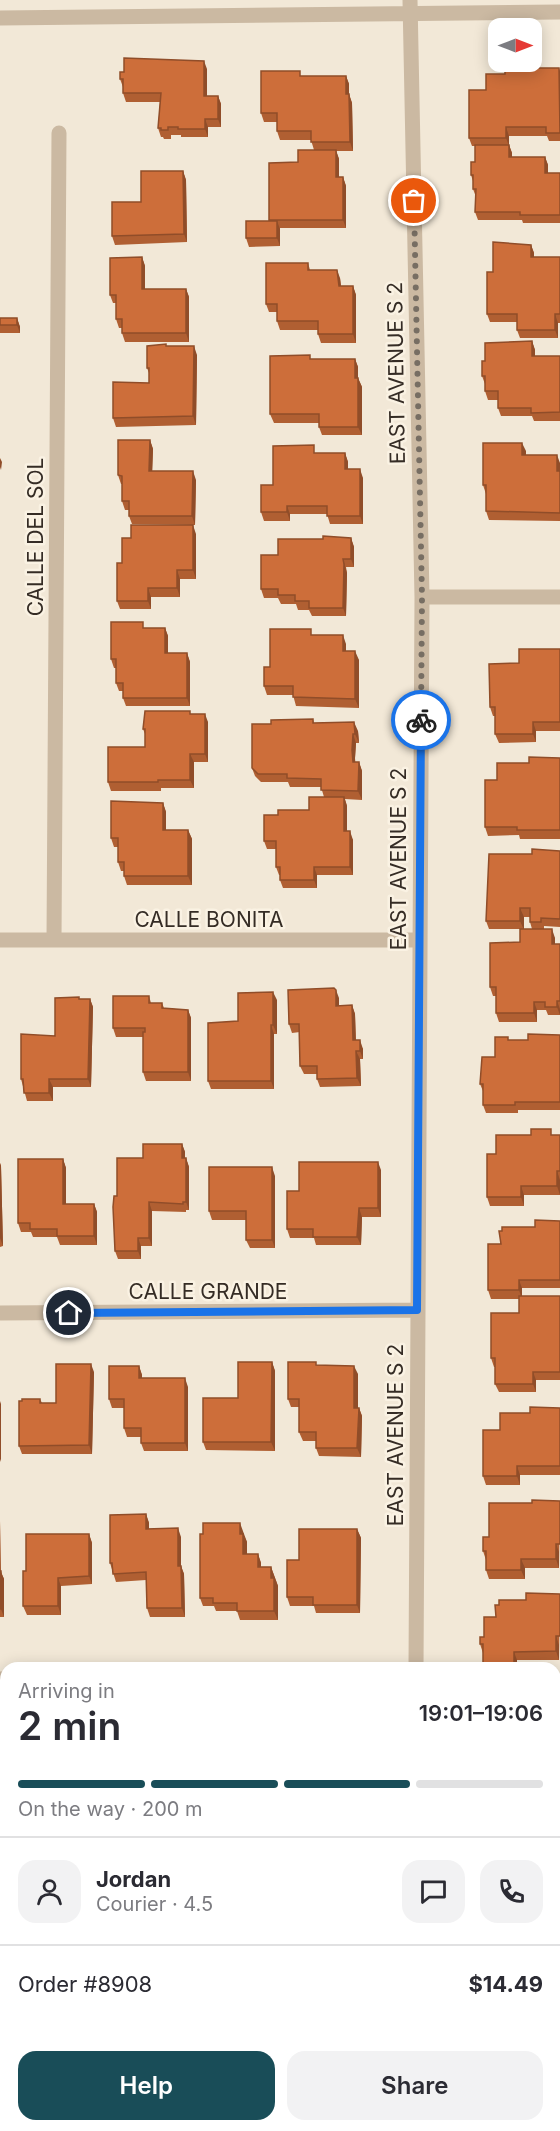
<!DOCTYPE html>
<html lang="en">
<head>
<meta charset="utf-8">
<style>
	body { margin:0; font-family:Inter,sans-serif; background:#f2f2f3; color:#2b2b33; height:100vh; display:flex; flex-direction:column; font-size:22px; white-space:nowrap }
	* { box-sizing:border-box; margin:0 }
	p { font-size:20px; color:#7c7c81 }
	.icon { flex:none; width:33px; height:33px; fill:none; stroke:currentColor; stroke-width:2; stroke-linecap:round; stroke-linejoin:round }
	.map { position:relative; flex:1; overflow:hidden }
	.details { position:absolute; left:0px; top:1662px; width:561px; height:470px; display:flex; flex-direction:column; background:#fff; border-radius:18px 18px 0 0; box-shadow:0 3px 15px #0003 }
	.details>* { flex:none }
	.needle { width:39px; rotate:90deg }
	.tools { position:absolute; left:488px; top:18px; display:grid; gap:12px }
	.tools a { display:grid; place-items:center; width:54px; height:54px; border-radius:12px; background:#fff; box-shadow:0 3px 15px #0003; font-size:30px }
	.pin { position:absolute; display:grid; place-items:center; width:51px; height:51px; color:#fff; margin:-26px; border:3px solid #fff; border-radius:50%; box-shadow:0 2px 6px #0007 }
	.courier { position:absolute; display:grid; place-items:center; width:60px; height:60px; margin:-30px; border:4px solid #1a73e8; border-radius:50%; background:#fff; color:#222; box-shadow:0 2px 8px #0007 }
	.head em { font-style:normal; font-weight:600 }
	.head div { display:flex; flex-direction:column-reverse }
	.head { display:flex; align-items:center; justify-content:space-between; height:102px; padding:0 18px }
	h1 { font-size:39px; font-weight:600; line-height:45px }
	.bar { display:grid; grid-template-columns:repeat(4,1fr); gap:9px 6px; align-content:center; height:72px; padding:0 18px }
	.bar i { height:8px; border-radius:4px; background:#e1e1e2 }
	.bar .selected { background:#194d58 }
	.bar p { grid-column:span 4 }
	.line { display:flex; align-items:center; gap:15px; padding:0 18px; border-top:2px solid #e1e1e2 }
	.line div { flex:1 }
	.round { display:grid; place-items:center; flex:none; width:63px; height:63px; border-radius:18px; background:#f2f2f3 }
	.button { display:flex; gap:12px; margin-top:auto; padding:12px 18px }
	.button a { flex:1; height:69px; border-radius:18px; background:#194d58; color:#fff; font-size:24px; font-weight:600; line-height:69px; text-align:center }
	.button a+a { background:#f2f2f3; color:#2b2b33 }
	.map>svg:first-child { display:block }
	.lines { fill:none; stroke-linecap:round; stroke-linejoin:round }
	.street { stroke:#cbb9a2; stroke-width:15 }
	.wall { fill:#b05f32; fill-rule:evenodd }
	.shaded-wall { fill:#904d29 }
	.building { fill:#cd6e3a; stroke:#904d29; stroke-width:1.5 }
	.done { stroke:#776e63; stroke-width:6; stroke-dasharray:0 10.8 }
	.route { stroke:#1a73e8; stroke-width:8 }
	.labels { text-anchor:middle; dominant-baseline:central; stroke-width:5; stroke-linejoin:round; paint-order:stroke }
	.street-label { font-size:21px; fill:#352c25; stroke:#faf2e3 }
</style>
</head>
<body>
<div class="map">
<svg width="560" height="2131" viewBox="0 0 560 2131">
	<rect width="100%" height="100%" fill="#f2e8d7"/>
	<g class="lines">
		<!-- street -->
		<path class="street" d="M410,0L422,597L416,1668
			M0,18L560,12
			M422,597H560
			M0,940H419
			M54,940L59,133
			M0,1313L417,1310
			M0,1679H6
			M555,2045H560
			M0,2050H6
			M424,2126V2131
			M67,2131L68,2126"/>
	</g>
	<!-- wall -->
	<path class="wall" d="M207,69V96H218L221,104V127H208V137H181V135H171V139H164L163,137H161L158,128L160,102H126L123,93V87L120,79Z
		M560,71V141H549L547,136H509V145L512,153V157H545L548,165V173H560V223H523L522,220H478L475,212L476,197L473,189V181L471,175L475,162V146H472L469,138L505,74Z
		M302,76H346L349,84V94L352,103L353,151H336L339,159V177H343L346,186V228H280V246L249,247L246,238L269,221V220L298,162L314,150L311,140H280L277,131V122H264L261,113Z
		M183,171L186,180L187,242L115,245L112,236L141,202Z
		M531,245L534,253V257H560V323H558V338H520L517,330V322H490L487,314L493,272Z
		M142,257L145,266V289H186L189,297V342H125L122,333V328H119L116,319V303H113L110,295Z
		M308,263L310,270L340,278L341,286H353L356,295V343H321L318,334V330H280L277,321V312H269L266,304Z
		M0,318H17L20,327V333H0Z
		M532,341L535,350V356L560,357V421H534L532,416H501L498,408V400H488L485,391V384L482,376L485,361Z
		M166,346L197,355L196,425L116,427L113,418L149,383V373L147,368Z
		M311,359H355L358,367V378L362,387V435H322L319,427V423H274L270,414Z
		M150,440L153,449L152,471L196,480L195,525L132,524L129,516V510H125L122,501V484H121L118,475Z
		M526,451V455L560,463V521L489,520L486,511V494L483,485Z
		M317,453H345L348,462V469L363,478V524H330L327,514H290V521H264L261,512L273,485Z
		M196,534V579H180V597H151V609H120L117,601L122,563L131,538Z
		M351,538L354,547V567H346L347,573L346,616H312L309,610H298L296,604H281L278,598H264L261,589L278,555Z
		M145,628H165L168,636V653H187L190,662V706H126L123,698V691H119L116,683V668H114L111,659Z
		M313,635L346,644V651L359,660V708L296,706L293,695H267L264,686L270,667Z
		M560,649V731H536V742L499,743L495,734V716H493L490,707L519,663Z
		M191,714L208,722V762H194V788H161V791H111L108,782L145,747V734L143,729Z
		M313,719L314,723L358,731L359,743H356L355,758V762H359L362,771V800L345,799L347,806V831L353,840V875H317V888H283L280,880V875H279L276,867V849H267L264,841L278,815L309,810L324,797L321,787H290L288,782H261L255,776L252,768L271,724Z
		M560,758V839H520L519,835L488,836L485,827L497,780L529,763Z
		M163,803L166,812V830H188L192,839V885H127L124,876V871H121L118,862V847H114L111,838Z
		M560,851V927L544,926V929L555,938V944H560V1015H548L546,1010H537V1022H499L496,1013V996H493L490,987L520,942V929H489L486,921L532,854ZM524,917H530V922L532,929H524Z
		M149,996L151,1003H162L164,1008L188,1010L191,1018V1081H146L143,1072V1037H116L113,1028Z
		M339,998V1006L352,1005L355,1014L356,1040L363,1049V1059H360L361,1086L320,1087L317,1079V1074H304L300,1066V1032L292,1033L289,1024Z
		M80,999H90L93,1007L91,1087H53V1101H27L21,1079L55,1036Z
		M277,1000V1034H274V1089H211L208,1081L238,1021Z
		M560,1035V1110H518V1113H486L483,1105V1091L480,1084L495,1057L509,1040H528Z
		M531,1135H560V1195H524V1206H490L487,1197L496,1154Z
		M182,1144L185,1152V1158H186L189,1167V1210H186V1212L152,1211V1246H141V1259H118L115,1251L117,1196L143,1158Z
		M63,1159L66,1168V1204H94L97,1212V1245H60L57,1237H33L31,1232H21L18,1223Z
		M0,1163L1,1166L3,1246L0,1247Z
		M381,1170V1217H362L361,1245H316L314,1238H290L287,1229L299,1191Z
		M275,1176V1248H250L246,1240V1220H212L209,1211Z
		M560,1221V1288H522V1296H560V1380H536V1392H499L495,1384V1367H494L491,1358L519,1313V1299H491L488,1290L501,1244L535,1227Z
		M272,1362L275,1371V1451L206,1450L203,1442L238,1398Z
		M317,1365L358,1374V1408H359L362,1416L361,1457L319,1456L316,1448V1441H303L299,1432V1407H291L288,1399Z
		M139,1366L142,1375V1378L188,1387V1451H144L141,1443V1437H127L124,1428V1408H112L109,1399Z
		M94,1372L92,1454H22L19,1446L40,1399L42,1403H56Z
		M560,1408V1475H520V1485H486L483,1476L500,1430L530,1413Z
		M560,1501L559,1568H525V1579H489L486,1570V1560L483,1551L489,1537L532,1503Z
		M146,1514L149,1523V1529L181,1537V1566L184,1574L185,1617H150L147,1608L146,1580L116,1582L110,1563Z
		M0,1521L1,1572L4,1579V1617H0Z
		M357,1529L361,1538L360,1613H316L314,1606H290L287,1597L299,1560Z
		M243,1531V1534L247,1542V1554H258L261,1563V1567H271L278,1586V1620H240L237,1611H216L214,1606H203L200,1598Z
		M89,1534L92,1543V1584L61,1586V1615H27L23,1606L26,1571Z
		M560,1594L559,1660H517V1668H484L483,1663V1653L480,1644L496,1617L526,1600Z
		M555,1687H560V1753H555Z
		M0,1769L3,1777V1821H0Z
		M555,1781H560V1851H557L555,1848Z
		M0,1882H6V1977H0Z
		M555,1882H560V1974H555Z"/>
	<!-- shaded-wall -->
	<path class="shaded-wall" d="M204,61L207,69V104L204,96Z
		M559,68L560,71V113L559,111Z
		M346,76L349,84V103L346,94Z
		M349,94L352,103L353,151L350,142Z
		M218,96L221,104V127L218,119Z
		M205,119L208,127V137L205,129Z
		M506,127L509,136V146L506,138Z
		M509,145L512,153V165L509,157Z
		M336,150L339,159V186L336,177Z
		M545,157L548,165V182L545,173Z
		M183,171L186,180L187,242L184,234Z
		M343,177L346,186V228L343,220Z
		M277,221L280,229V246L277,238Z
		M531,245L534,253V266L531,257Z
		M142,257L145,266V297L142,289Z
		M337,270L340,278L342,295L339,286Z
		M353,286L356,295V343L353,334Z
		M186,289L189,297V342L186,333Z
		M555,314L558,323V338L555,330Z
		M17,318L20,327V333L17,325Z
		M532,341L535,350V365L532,356Z
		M194,346L197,355L196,425L193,416Z
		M355,359L358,367V387L355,378Z
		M358,378L362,387V435L358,427Z
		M150,440L153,449L152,479L149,471Z
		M522,443L526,451V464L522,455Z
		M345,453L348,462V478L345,469Z
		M557,455L560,463V479L557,471Z
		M0,458L2,462L1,470L0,467Z
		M360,469L363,478V524L360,516Z
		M193,471L196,480L195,525L192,516Z
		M287,506L290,514V521L287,512Z
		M193,525L196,534V579L193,570Z
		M351,538L354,547V567L351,559Z
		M343,559L347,573L346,616L343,608Z
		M177,570L180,579V597L177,588Z
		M148,588L151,597V609L148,601Z
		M165,628L168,636V662L165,653Z
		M343,635L346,644V660L343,651Z
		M355,651L359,660V708L355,699Z
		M187,653L190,662V706L187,698Z
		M205,714L208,722V762L205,754Z
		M354,722L358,731L359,743L355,734Z
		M533,722L536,731V742L533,734Z
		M353,734L356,743L355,758L356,771L353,762L352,750Z
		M190,754L194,762V788L190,780Z
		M359,762L362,771V800L358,791Z
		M344,797L347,806V840L344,831Z
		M163,803L166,812V839L163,830Z
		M188,830L192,839V885L188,876Z
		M350,831L353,840V875L350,867Z
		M314,867L317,875V888L314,880Z
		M520,908L524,917V930L520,921Z
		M552,929L555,938V952L552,944Z
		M336,990L339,998V1014L336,1006Z
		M273,992L277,1000V1034L273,1025Z
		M90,999L93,1007L91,1087L88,1079Z
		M557,1001L560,1009V1015L557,1007Z
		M534,1002L537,1010V1022L534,1013Z
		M352,1005L355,1014L356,1049L353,1040Z
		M188,1010L191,1018V1081L188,1072Z
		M271,1025L274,1034V1089L271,1081Z
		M360,1040L363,1049V1059L360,1051Z
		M356,1051L360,1059L361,1086L357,1078Z
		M49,1079L53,1087V1101L49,1093Z
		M182,1144L185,1152V1167L182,1158Z
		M186,1158L189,1167V1210L186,1202Z
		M63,1159L66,1168V1212L63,1204Z
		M378,1162L381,1170V1217L378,1208Z
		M0,1163L1,1166L3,1246L0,1238Z
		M272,1167L275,1176V1248L272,1240Z
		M557,1171L560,1180V1195L557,1186Z
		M521,1186L524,1195V1206L521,1197Z
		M149,1202L152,1211V1246L149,1238Z
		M94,1204L97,1212V1245L94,1236Z
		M359,1208L362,1217L361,1245L357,1237Z
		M138,1238L141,1246V1259L138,1251Z
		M519,1280L522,1288V1299L519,1290Z
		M272,1362L275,1371V1451L271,1442Z
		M91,1364L94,1372L92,1454L89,1445Z
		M139,1366L142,1375V1387L139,1378Z
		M354,1366L358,1374V1416L354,1408Z
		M533,1372L536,1380V1392L533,1384Z
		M185,1378L188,1387V1451L185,1443Z
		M0,1401L1,1404V1462L0,1459Z
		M359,1408L362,1416L361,1457L357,1448Z
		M517,1466L520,1475V1485L517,1476Z
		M146,1514L149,1523V1537L146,1529Z
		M0,1521L1,1572L4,1579V1617L1,1609Z
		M240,1523L247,1542V1563L243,1554L240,1534Z
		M178,1528L181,1537V1574L178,1566Z
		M357,1529L361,1538L360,1613L357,1605Z
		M89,1534L92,1543V1584L89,1576Z
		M556,1544L559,1552V1568L556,1559Z
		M258,1554L261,1563V1575L258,1567Z
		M521,1559L525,1568V1579L521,1570Z
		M181,1566L184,1574L185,1617L182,1608Z
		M271,1567L278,1586V1620L274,1611L271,1578Z
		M58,1578L61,1586V1615L58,1606Z
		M556,1636L559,1645V1660L556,1651Z
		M514,1652L517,1660V1668H516L514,1663Z
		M0,1769L3,1777V1821L0,1812Z
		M9,2126H12V2131H9Z
		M210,2126H213V2131H210Z"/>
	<!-- building -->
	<path class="building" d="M124,58L204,61V96H218V119H205V129H178V127H168V130H161V128H158L161,93H123V79H120V72H124Z
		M505,68H559L560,133H546V127H506V138H469V90H486V74H505Z
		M261,71H300V76H346V94H349L350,142H311V131H277V113H261Z
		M475,145H509V157H545V173H560V215H520V212H475L476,189H473V175H471V162H475Z
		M298,150H336V177H343V220H269V163L298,162Z
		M141,171H183L184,234L112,236V202H141Z
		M246,221H277V238H246Z
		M493,242L531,245V257H560V314H555V330H517V314H487V272H493Z
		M142,257V289H186V333H122V319H116V295H110V258Z
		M266,263H308V270H337L339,286H353V334H318V321H277V304H266Z
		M0,318H17V325H0Z
		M532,341V356H560V412L531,413V408H498V391H485V376H482V361H485V343Z
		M166,344V346H194L193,416L113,418V382L149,383V368H147V346Z
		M310,355V359H355V378H358V427H319V414H270V356Z
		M118,440H150L149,471H193L192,516H129V501H122V476L118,475Z
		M483,443H522V455H557V471H560V513L486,511V485H483Z
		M314,445V453H345V469H360V516H327V506H287V512H261V485H273V446Z
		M131,525H193V570H177V588H148V601H117V563H122V538H131Z
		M323,536L351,538V559H343L344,564L343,608H309V601H295V595H278V589H261V555H278V539H323Z
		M111,622H143V628H165V653H187V698H123V683H116V659H111Z
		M270,629H311V635H343V651H355V699L293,697V686H264V667H270Z
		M519,649H560V722H533V734H495V707H490L489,664L519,663Z
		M145,711H190V714H205V754H190V780H158V782H108V747H145V729H143Z
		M313,719V723L354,722L355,734H353L352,750L353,762H359L358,791L321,790V779L287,778V774H258L252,768V724H271V720Z
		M529,757L560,758V830H517V827H485V780H497V763H529Z
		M309,797H344V831H350V867H314V880H280V867H276V841H264V815H278V810H309Z
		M111,801L163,803V830H188V876H124V862H118V838H111Z
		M532,849L560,851V919L541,918V922H530V908H520V921H486L489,854H532Z
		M520,929H552V944H560V1001H557V1007H545V1002H534V1013H496V987H490V943L520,942Z
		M334,988L336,990V1006L352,1005L353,1040H360V1051H356L357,1078L317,1079V1066H300L299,1024H289L288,990Z
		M273,992V1025H271V1081H208V1023L238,1021V993Z
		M113,996H149V1003H162V1008L188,1010V1072H143V1032H145V1028H113Z
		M79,997V999H90L88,1079H49V1093H24L23,1079H21V1034L55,1036V998Z
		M528,1034L560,1035V1102H515V1105H483V1084H480L482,1057H495V1037H508V1040H528Z
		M531,1129H551V1135H560V1171H557V1186H521V1197H487V1154H496V1135H531Z
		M143,1144H182V1158H186V1202H183V1204L149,1202V1238H138V1251H115L113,1207L114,1196H117V1158H143Z
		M18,1159H63V1204H94V1236H57V1229H30V1223H18Z
		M299,1162H378V1208H359L357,1237H313V1229H287V1191H299Z
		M209,1167H272V1240H246V1211H209Z
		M535,1220L560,1221V1280H519V1290H488V1244H501L499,1231H502V1227H535Z
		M519,1296H560V1372H533V1384H495V1358H491V1313H519Z
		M238,1362H272L271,1442H203V1398H238Z
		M288,1362H316V1365L354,1366V1408H359L357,1448H316V1432H299V1399H288Z
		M56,1364H91L89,1445L19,1446V1401H22V1399H40V1403H56Z
		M109,1366H139V1378H185V1443H141V1428H124V1399H109Z
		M530,1407L560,1408V1466H517V1476H483V1430H500V1413H530Z
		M532,1500L560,1501V1544H556V1559H521V1570H486V1551H483V1537H489V1503H532Z
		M146,1514V1529L178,1528V1566H181L182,1608H147L146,1572L113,1574L112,1563H110V1515Z
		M203,1523H240V1534H243V1554H258V1567H271V1578H274V1611H237V1603H213V1598H200V1534H203Z
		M299,1529H357V1605H313V1597H287V1560H299Z
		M26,1534H89V1576L58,1578V1606H23V1571H26Z
		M0,1571H1V1609H0Z
		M526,1593L560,1594V1636H556V1651L514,1652V1663H483V1644H480V1637H484V1617H496L495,1605H499V1600H526Z
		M555,1687H560V1745H555Z
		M555,1781H560V1843H555Z
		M0,1882H6V1969H0Z
		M555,1882H560V1966H555Z
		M555,2101H560V2131H482V2126H555Z
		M0,2105H6V2126H9V2131H0Z
		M133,2126H210V2131H133Z
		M261,2126H361V2131H261Z"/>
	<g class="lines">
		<!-- done -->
		<path class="done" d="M414,201L422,597L421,720"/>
		<!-- route -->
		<path class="route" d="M69,1313L417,1310L421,720"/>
	</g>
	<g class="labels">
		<!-- street labels -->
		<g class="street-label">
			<text transform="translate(396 373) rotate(-91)">EAST AVENUE S 2</text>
			<text transform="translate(35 537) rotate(-90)">CALLE DEL SOL</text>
			<text transform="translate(398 859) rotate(-90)">EAST AVENUE S 2</text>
			<text x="209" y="919">CALLE BONITA</text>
			<text x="208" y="1291">CALLE GRANDE</text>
			<text transform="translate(395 1435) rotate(-90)">EAST AVENUE S 2</text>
		</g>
	</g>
</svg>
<div class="tools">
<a><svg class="needle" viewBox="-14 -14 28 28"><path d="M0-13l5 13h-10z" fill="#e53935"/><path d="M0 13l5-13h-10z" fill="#7c7c81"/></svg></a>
</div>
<div class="pin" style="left:414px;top:201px;background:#ea580c"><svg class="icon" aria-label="bag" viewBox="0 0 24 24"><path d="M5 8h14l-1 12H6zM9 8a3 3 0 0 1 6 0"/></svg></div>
<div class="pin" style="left:69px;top:1313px;background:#1f2937"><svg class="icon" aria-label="home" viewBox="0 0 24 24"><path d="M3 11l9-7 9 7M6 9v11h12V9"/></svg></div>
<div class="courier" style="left:421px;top:720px"><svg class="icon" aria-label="bike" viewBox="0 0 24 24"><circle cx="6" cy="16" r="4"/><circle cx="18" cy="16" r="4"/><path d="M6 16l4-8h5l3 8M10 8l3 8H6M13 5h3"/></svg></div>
<section class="details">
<div class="head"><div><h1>2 min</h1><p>Arriving in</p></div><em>19:01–19:06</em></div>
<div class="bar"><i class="selected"></i><i class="selected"></i><i class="selected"></i><i></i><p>On the way · 200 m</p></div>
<div class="line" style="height:108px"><a class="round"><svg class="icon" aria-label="person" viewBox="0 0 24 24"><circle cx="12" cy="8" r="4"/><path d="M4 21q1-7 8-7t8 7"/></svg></a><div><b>Jordan</b><p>Courier · 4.5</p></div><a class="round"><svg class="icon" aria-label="chat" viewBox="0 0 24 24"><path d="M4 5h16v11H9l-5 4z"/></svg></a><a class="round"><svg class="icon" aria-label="phone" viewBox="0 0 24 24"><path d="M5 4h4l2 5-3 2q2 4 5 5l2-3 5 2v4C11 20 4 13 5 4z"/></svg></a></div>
<div class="line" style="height:78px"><div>Order #8908</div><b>$14.49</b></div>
<div class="button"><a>Help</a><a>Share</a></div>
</section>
</div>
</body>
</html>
